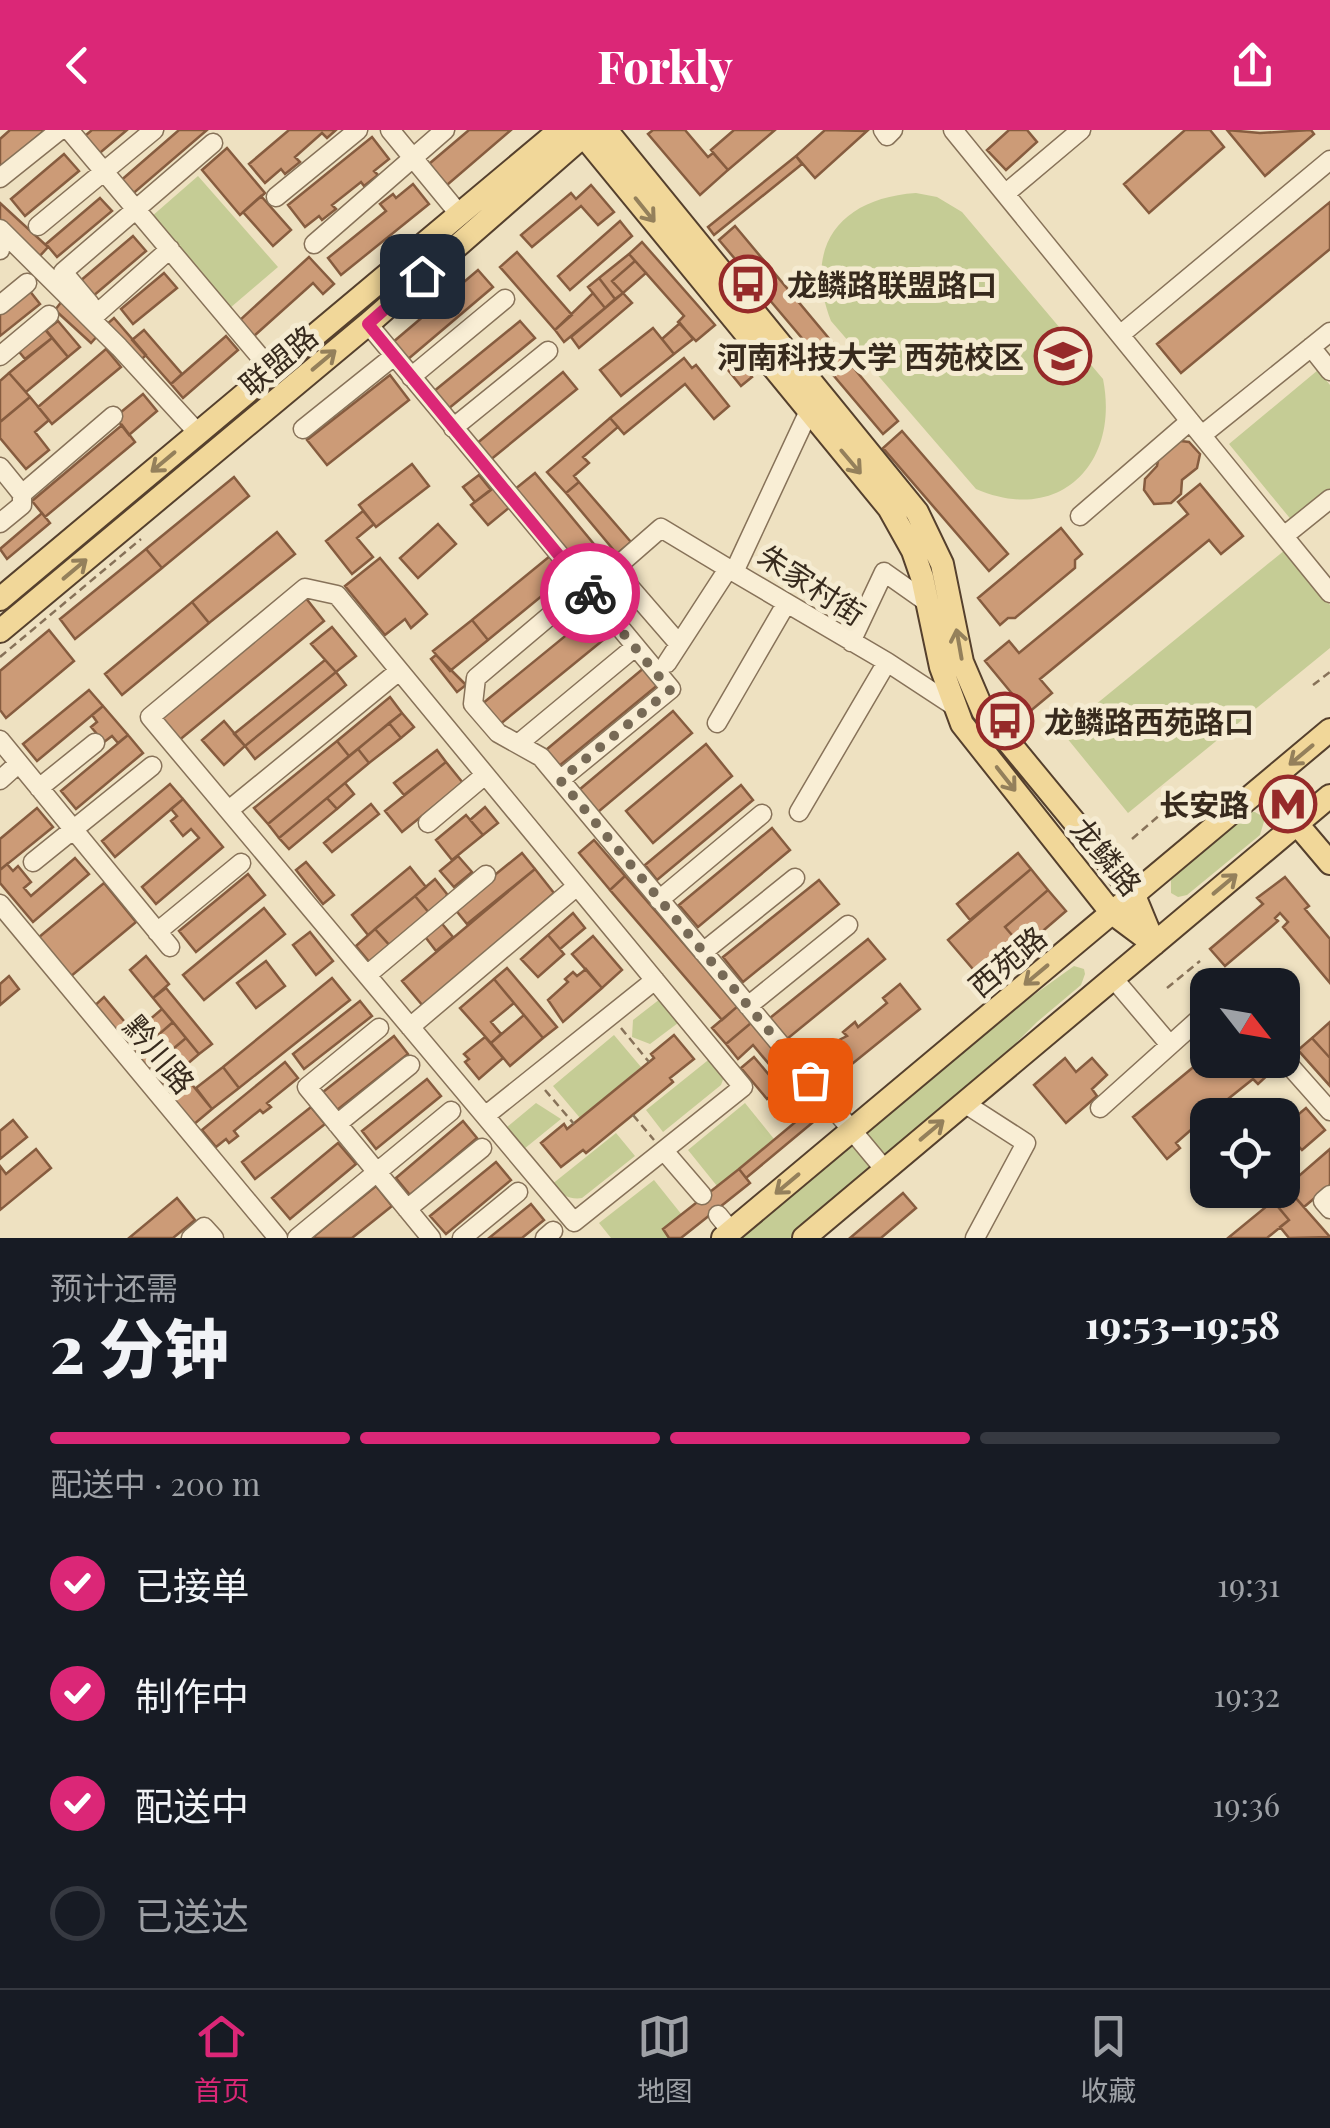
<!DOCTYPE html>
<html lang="zh">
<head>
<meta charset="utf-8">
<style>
	body { margin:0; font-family:"Playfair Display","Noto Sans SC",serif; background:#242831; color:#f1f3f6; height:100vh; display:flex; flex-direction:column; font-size:38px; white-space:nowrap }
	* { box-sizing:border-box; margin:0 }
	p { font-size:32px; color:#9ea1a6 }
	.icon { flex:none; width:55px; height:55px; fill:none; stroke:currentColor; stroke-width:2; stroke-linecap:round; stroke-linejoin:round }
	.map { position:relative; height:1108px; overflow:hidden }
	.details { display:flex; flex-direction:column; background:#171b24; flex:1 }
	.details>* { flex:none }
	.needle { width:65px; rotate:121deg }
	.buttons { position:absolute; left:1190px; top:838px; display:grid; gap:20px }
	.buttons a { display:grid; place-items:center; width:110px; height:110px; border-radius:20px; background:#171b24; box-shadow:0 2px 8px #0004; font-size:50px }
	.pin { position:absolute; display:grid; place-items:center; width:85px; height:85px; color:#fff; margin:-42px; border-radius:20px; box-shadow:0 5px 15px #0006 }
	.courier { position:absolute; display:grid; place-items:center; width:100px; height:100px; margin:-50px; border:8px solid #db2777; border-radius:50%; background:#fff; color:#222; box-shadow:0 2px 12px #0007 }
	.summary em { font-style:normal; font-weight:800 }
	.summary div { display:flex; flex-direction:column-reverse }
	.summary { display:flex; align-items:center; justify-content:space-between; height:170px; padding:0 50px }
	h1 { font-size:65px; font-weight:800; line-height:75px }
	.bar { display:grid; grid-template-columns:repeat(4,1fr); gap:15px 10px; align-content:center; height:120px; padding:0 50px }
	.bar i { height:12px; border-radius:8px; background:#363941 }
	.bar .current { background:#db2777 }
	.bar p { grid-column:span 4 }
	ol { padding:0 50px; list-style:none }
	li { display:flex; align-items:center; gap:30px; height:110px }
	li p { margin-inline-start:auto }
	li .icon { padding:10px; border-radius:50%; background:#db2777; color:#fff; stroke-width:4 }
	li:last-child { color:#9ea1a6 }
	li i { width:55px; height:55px; border:5px solid #363941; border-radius:50% }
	header { display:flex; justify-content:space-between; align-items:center; height:130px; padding:0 50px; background:#db2777; color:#fff; font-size:45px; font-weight:800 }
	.tab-bar { display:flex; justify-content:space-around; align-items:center; height:140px; border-top:2px solid #363941; background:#171b24; font-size:28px; color:#9ea1a6 }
	.tab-bar a { display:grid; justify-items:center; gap:5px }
	.tab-bar .current { color:#db2777 }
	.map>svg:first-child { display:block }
	.green { fill:#c5cc95 }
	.building { fill:#cc9b77; stroke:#865c3f; stroke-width:2.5 }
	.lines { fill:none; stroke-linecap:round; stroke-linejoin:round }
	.minor-casing { stroke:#877259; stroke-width:21 }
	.major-casing { stroke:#55402d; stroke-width:26 }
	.path { stroke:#877259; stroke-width:2.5; stroke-dasharray:8 5; stroke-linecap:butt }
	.minor { stroke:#f9eed5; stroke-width:18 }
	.major { stroke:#f1d799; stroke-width:22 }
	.oneway { stroke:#94805b }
	.done { stroke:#776a56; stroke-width:10; stroke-dasharray:0 18 }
	.route { stroke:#db2777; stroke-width:12 }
	.labels { text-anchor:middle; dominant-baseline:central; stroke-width:10; stroke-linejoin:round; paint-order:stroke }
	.poi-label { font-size:30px; font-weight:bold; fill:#372a1d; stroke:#f5ebd1; text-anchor:start }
	.street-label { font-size:30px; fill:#372a1d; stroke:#f5ebd1 }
</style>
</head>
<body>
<header><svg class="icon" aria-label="back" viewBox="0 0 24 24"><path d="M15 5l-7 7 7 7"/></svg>Forkly<svg class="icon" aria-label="share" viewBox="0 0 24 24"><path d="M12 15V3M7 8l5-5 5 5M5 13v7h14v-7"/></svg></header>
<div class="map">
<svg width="1330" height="1108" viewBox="0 0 1330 1108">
	<rect width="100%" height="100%" fill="#eee1c1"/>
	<!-- green -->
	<path class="green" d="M198,46L278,137L230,178L151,87Z
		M916,63L937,67L962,82L1103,249C1120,334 1059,395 976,359L831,191C802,117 840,68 916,63Z
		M1318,240L1330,255V361L1293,392L1229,314Z
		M1285,420L1330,475V518L1128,683L1062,602Z
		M1250,682H1255L1265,688L1260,705L1187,765L1178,767L1171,763V749Z
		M1074,836L1084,839L1085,844L1081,855L1037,892L986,943L790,1108H735L992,895Z
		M660,869L678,893L650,914L632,907L633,890Z
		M614,905L641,937L580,988L553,956Z
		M712,927L724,947L721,955L663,1002L646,980Z
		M536,973L561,989L524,1019L507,997Z
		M745,973L774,1009L717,1056L688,1020Z
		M616,1003L635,1026L582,1068C570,1070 559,1064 551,1055Z
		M654,1050L682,1085L669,1108H611L599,1093Z"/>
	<!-- building -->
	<path class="building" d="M10,0H45L0,38V9Z
		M92,0H127L95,27L80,10Z
		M179,0H207L129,67L118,53Z
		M289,0H336L327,8L322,3L295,27L300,32L285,44L281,39L265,53L249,34Z
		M469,0H511L447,55L429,34Z
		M653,0H685L708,27L713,23L728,40L700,65L648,4Z
		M734,0H775L728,40L711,20Z
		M825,0L867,1L815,48L796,26Z
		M1009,0H1027L1037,12L1006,40L987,20Z
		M1185,0H1210L1224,17L1149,83L1124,54Z
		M1227,0L1260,3L1311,0L1314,4L1265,46Z
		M372,7L389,29L374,41L378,45L364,56L361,52L332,75L336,79L322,90L319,86L305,97L288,75Z
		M227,18L265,63L240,85L202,40Z
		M64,24L79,41L25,86L11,69Z
		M796,26L802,34L714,105L708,97Z
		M413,54L429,74L341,145L328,128L386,81L380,74L393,64L396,68Z
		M591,55L614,82L598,95L581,76L532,117L521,105L571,63L576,69Z
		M261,66L291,100L273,116L243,82Z
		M100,68L112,81L57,127L46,114Z
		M1330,72V119L1181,243L1157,214Z
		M0,73L48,117L38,128L0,92Z
		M620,91L632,106L570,160L558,146Z
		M735,96L898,291L883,304L719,110Z
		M133,106L146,121L92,167L79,152Z
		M642,112L715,195L696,211L678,192L684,186L629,124Z
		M517,122L572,185L555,200L500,137Z
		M629,124L635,131L612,151L623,163L615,169L599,148Z
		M309,127L334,154L323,164L313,153L254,206L240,190Z
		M635,131L646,143L623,163L612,151Z
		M478,140L493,157L407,230L392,213Z
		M164,143L177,158L133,194L121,179Z
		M599,148L615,169L605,178L588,157Z
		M29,160L40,174L0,206V184Z
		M593,163L605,178L564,212L555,200Z
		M623,163L632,173L579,218L571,207Z
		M62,171L99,204L91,213L55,180Z
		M114,188L146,225L140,231L107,194Z
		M58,191L80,217L68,227L46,200Z
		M520,191L535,208L448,279L433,262Z
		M680,193L693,209L674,224L662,209Z
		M42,196L52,208L25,229L16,218Z
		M653,198L674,224L621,266L600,240Z
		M144,200L182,244L171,254L132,210Z
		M226,206L238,220L183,268L171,254Z
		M52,208L68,227L26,262L9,243Z
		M106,219L121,237L52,294L38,277Z
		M730,220L752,247L741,256L719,229Z
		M684,228L692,238L696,235L729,276L714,289L685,254L624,304L610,288Z
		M563,242L577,259L489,331L475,315Z
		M9,243L30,267L0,292V251Z
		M390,245L409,270L327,335L307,310Z
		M143,264L157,281L129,305L115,287Z
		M30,267L49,290L35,302L49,320L26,339L0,308V292Z
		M610,288L618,297L583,327L589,333L574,346L579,352L566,363L547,342Z
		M122,295L135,312L45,387L32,371Z
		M902,301L1008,424L989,441L883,318Z
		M1172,310L1189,312L1200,324L1197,338L1182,350L1181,364L1171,373L1154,374L1144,360L1145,349L1157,336L1160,320Z
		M412,334L429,356L376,397L359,375Z
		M535,343L608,431L587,448L514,360Z
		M479,345L491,360L475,372L463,357Z
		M234,347L249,366L162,438L146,419Z
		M579,352L631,412L617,424L566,363Z
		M1200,354L1243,406L1221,424L1209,410L1040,549L1052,563L1028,583L985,531L1009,511L1019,523L1188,384L1178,372Z
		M494,357L510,377L488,395L471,375Z
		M363,381L374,394L357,408L373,427L352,444L326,411Z
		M42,383L50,393L7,429L0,419Z
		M438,394L456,414L418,448L400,428Z
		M1061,398L1082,424L1075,430V438L1015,488H1008L1000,495L978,468Z
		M277,402L295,424L209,493L192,472Z
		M146,419L162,438L75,509L60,489Z
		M550,426L566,446L488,510L472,490Z
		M380,428L427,484L411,498L405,489L385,505L345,456Z
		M305,467L324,491L177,612L158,589Z
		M192,472L209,493L122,565L105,544Z
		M597,480L613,502L499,595L482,574Z
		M472,490L488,510L450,541L433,521Z
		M332,497L356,526L336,542L311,514Z
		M49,500L74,531L6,588L0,580V541Z
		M436,525L466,555L457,562L431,529Z
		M325,530L336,542L245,616L234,604Z
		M645,537L659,554L559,636L546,620Z
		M336,542L346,555L255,629L245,616Z
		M89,560L103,576L37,631L23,614Z
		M390,567L402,583L349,626L337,611Z
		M103,576L128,605L118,613L112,606L104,612L91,597L97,592L92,585Z
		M673,581L692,603L598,682L579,660Z
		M402,583L414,597L401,608L389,593Z
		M224,591L245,616L224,635L202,610Z
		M389,593L401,608L369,633L358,619Z
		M128,605L143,623L76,679L61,661Z
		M337,611L349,626L268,694L254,678Z
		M706,614L732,646L653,713L626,681Z
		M358,619L369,633L279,708L268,694Z
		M437,620L446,632L404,665L394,653Z
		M446,632L463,653L402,702L385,681Z
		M345,653L354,664L337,679L327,668Z
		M170,654L183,669L115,727L102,711Z
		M741,655L753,670L657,750L645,735Z
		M327,668L337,679L289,719L279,708Z
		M183,669L223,717L156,774L142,757L199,708L191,699L183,706L171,691L177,686L171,679Z
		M371,674L379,684L332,722L324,713Z
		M485,677L498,693L483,705L470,690Z
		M37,678L53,697L0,740V709Z
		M466,685L483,705L452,730L436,710Z
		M772,698L790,720L698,797L679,775Z
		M594,710L625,746L610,760L579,723Z
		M522,723L535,739L467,794L454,778Z
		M1018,723L1031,739L970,790L957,774Z
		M458,726L472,742L454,757L440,741Z
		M75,728L89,744L33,792L0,753V740L7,734L13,741L18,736L31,752L24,758L31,766Z
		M306,732L334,765L323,774L296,740Z
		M410,737L426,757L368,805L352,785Z
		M535,739L554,763L423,876L402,851Z
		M1031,739L1048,760L1005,797L1023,818L984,852L948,810Z
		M248,744L265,765L196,822L179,801Z
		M625,746L738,876L722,890L610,760Z
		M1285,747L1309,776L1305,779L1330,809V853L1283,797L1288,792L1280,783L1275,788L1278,791L1225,836L1210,819L1263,774L1257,768Z
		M435,749L447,764L445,771L430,784L415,766Z
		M819,750L839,774L743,852L723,827Z
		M104,753L136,792L70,847L38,808Z
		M1048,760L1066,781L1023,818L1005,797Z
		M415,766L430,784L391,817L375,799Z
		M264,778L285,804L204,870L183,845Z
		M573,783L585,798L560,819L548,805Z
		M439,790L453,807L436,821L423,804Z
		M375,799L391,817L371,834L356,816Z
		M310,802L333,831L316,845L293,815Z
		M548,805L564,824L538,847L521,829Z
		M593,806L622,840L602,858L572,824Z
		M868,809L885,829L787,909L770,888Z
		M146,826L169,854L153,868L130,840Z
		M266,831L285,856L256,878L237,853Z
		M507,838L557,897L543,908L494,849Z
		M586,839L602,858L563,892L548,870L568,852L565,849L573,842L577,846Z
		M9,846L19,859L0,875V854Z
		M332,848L350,870L239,958L223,937Z
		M494,849L514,873L491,892L501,904L491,913L460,878Z
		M900,854L920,879L826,955L810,935L826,922L823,918L847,906L843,902L855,892L858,897L887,873L883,868Z
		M166,858L212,914L199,924L153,868Z
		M104,867L134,903L162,879L173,892L142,919L155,934L146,942L92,878Z
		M360,871L372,886L304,939L293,924Z
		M738,876L751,893L726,914L712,898Z
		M524,885L543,908L510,936L491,913Z
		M173,892L186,908L155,934L142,919Z
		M1330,892V928L1312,908Z
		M751,893L813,966L803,975L753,915L738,929L726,914Z
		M674,905L694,929L670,948L673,952L586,1023L583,1020L561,1037L541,1013L564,994L567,999L654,928L651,924Z
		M394,906L408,924L337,980L323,962Z
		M485,907L503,928L479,949L465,932L469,929L464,924Z
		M186,908L199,924L160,957L146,942Z
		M1312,908L1330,928V956L1298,920Z
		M1208,925V930H1261L1271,942L1258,954L1253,949L1223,973L1231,983L1228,985H1208V999L1201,991L1176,1013L1180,1018L1167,1029L1133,987Z
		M754,927L780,958L767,969L741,938Z
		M1065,928L1076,942L1092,928L1107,945L1092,959L1097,966L1066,993L1034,955Z
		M285,932L298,948L267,973L271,977L263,983L260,980L234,1001L238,1006L229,1013L226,1009L216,1017L202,1000Z
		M223,937L239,958L212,979L196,958Z
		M180,940L212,979L193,995L160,957Z
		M427,949L441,966L376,1019L362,1001Z
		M817,974L824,983L746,1048L739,1039Z
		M311,977L325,994L255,1049L242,1032Z
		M1306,978L1325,1000L1302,1020L1282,998Z
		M13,990L27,1007L0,1029V1001Z
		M463,991L477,1008L410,1065L396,1048Z
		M338,1013L356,1034L290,1089L272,1068Z
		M36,1019L51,1038L0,1080V1036L6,1044Z
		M1330,1019V1055L1304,1077L1286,1057Z
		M496,1032L511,1050L446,1104L430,1086Z
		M739,1039L750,1053L681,1108H669L663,1099Z
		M1282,1052L1286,1057L1330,1107L1289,1108L1280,1097L1289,1090L1264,1060H1282Z
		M376,1056L392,1076L352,1108H312Z
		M903,1063L916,1078L881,1108H850Z
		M177,1068L195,1090L173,1108H129Z
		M1273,1071L1289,1090L1267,1108H1228Z
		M531,1074L544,1090L522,1108H489Z"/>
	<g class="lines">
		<!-- minor casing -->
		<g class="minor-casing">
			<path id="minor" d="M69,0L272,241
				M390,0L460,85
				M883,0L887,6L893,0
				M953,0L1330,463
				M0,48L60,0
				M1005,64L1081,0
				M276,67L358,0
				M38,96L154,0
				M0,99L119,217L198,303
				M314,114L445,0
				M0,120V119
				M90,174L63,142L213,13
				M0,175L27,153
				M91,189L170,119
				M368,194L671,559L560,650
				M1120,205L1330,30
				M1311,217L1330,241
				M0,226L49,185
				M411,247L505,169
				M809,281L734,442L887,532L954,576
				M453,298L548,221
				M303,299L394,226
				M1202,305L1330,202
				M0,337L22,364V375L0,393
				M22,364L113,286
				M1080,386L1190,291
				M1284,406L1330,369
				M585,456L476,548L473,574L498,603L541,627L885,1040
				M305,458L337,465L743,957L574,1092L150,587Z
				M851,512L884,442L928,473
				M679,514L614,439L661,398L734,442
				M667,533L728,439
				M717,593L786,474
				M0,610L170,817
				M518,614L635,517
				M0,650L19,633
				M39,658L95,613
				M229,680L399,541
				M799,682L887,532
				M428,693L485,645
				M33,732L152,636
				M659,770L762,684
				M0,774L278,1108
				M157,802L241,733
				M703,822L795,748
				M367,845L486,745
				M1113,848L1170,915
				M748,876L848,795
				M410,897L577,756
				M379,898L307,957L431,1108
				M1282,927L1330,981
				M964,973L1026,1013L975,1108
				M1100,978L1208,881
				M485,986L655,850
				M337,994L410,935
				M665,1022L702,1065
				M1330,1065L1323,1071L1330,1079
				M407,1079L482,1018
				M718,1085L731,1101
				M191,1108L204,1097L214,1108
				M297,1108L451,981
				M462,1108L518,1062
				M545,1108L553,1101"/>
		</g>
		<!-- major casing -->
		<g class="major-casing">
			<path id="major" d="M579,0L889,378L913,421L922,447L941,537L962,594L1111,782L1154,814
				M606,0L917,382L942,434L962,532L983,581L1133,763L1154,814
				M0,469L560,0
				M0,501L368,194L590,0
				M1272,650L1297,694L1330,733
				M723,1108L1330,600
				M804,1108L1330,666"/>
		</g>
		<!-- path -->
		<path class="path" d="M0,527L141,409
			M1313,555L1330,542
			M1132,709L1169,677
			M1167,858L1200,831
			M621,898L649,932
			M545,960L574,994
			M633,985L654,1010"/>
		<!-- minor -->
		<use href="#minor" class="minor"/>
		<!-- major -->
		<use href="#major" class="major"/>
	</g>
	<!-- one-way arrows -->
	<defs><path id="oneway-shaft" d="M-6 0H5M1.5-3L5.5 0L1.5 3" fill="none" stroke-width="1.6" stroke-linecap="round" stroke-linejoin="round" transform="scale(2.5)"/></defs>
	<g class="oneway">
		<use href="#oneway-shaft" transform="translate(645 80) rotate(51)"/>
		<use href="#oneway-shaft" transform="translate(324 230) rotate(-40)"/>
		<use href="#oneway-shaft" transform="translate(163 332) rotate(140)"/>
		<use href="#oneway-shaft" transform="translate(851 332) rotate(50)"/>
		<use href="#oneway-shaft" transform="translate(75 439) rotate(-40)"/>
		<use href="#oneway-shaft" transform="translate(959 514) rotate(-100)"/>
		<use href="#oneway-shaft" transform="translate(1301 625) rotate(140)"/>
		<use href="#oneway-shaft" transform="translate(1006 649) rotate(52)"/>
		<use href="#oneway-shaft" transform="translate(1225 754) rotate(-40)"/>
		<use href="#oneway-shaft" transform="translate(1036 845) rotate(140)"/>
		<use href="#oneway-shaft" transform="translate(932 1000) rotate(-40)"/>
		<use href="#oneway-shaft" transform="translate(787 1054) rotate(140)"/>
	</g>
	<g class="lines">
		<!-- done -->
		<path class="done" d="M590,463L670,560L560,650L810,950"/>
		<!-- route -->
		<path class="route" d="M422,146L368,194L590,463"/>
	</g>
	<!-- icons -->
	<defs>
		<g id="bus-ring" transform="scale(2.875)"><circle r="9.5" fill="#f5ebd1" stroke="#962a29" stroke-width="1.5"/><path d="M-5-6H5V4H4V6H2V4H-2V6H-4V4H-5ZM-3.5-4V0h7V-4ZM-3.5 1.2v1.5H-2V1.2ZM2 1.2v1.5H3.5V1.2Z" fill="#962a29"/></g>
		<g id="university-ring" transform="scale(2.875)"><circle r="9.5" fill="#f5ebd1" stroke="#962a29" stroke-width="1.5"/><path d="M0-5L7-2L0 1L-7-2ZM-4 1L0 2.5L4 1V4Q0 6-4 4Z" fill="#962a29"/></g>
		<g id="metro-ring" transform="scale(2.875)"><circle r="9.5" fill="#f5ebd1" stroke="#962a29" stroke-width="1.5"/><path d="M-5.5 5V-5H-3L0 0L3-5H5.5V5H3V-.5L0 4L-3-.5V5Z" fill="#962a29"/></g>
	</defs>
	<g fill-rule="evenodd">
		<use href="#bus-ring" x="748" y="154"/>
		<use href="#university-ring" x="1063" y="226"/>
		<use href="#bus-ring" x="1005" y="591"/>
		<use href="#metro-ring" x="1288" y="674"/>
	</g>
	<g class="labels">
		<!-- poi labels -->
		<g class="poi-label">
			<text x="787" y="154">龙鳞路联盟路口</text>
			<text x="1024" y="226" text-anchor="end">河南科技大学 西苑校区</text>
			<text x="1044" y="591">龙鳞路西苑路口</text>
			<text x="1249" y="674" text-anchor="end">长安路</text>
		</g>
		<!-- street labels -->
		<g class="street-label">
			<text transform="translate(278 230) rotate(-40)">联盟路</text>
			<text transform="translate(812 454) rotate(33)">朱家村街</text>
			<text transform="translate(1107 726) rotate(50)">龙鳞路</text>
			<text transform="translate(1007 831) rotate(-40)">西苑路</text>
			<text transform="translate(160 924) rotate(50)">黔川路</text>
		</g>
	</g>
</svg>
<div class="buttons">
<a><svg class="needle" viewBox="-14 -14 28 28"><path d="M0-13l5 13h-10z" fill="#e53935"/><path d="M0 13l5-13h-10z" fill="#9ea1a6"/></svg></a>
<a><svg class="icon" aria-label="locate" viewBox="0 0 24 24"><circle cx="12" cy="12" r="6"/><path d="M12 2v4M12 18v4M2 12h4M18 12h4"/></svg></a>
</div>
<div class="pin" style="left:810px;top:950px;background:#ea580c"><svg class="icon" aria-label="bag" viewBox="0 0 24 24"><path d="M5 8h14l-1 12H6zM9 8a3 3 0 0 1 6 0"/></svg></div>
<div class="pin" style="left:422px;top:146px;background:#1f2937"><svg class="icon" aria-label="home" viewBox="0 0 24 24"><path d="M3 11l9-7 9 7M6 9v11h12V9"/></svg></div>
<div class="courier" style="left:590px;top:463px"><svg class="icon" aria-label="bike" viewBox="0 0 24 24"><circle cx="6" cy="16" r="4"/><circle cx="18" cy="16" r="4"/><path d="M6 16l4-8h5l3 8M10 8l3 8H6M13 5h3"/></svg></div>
</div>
<section class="details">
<div class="summary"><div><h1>2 分钟</h1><p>预计还需</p></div><em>19:53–19:58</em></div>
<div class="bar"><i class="current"></i><i class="current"></i><i class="current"></i><i></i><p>配送中 · 200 m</p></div>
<ol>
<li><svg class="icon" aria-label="check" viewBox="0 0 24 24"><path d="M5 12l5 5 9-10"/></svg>已接单<p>19:31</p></li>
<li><svg class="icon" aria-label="check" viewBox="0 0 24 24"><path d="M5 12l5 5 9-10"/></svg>制作中<p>19:32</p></li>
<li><svg class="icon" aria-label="check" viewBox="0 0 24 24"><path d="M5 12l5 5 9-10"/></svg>配送中<p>19:36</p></li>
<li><i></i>已送达</li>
</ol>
</section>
<nav class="tab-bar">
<a class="current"><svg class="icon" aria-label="home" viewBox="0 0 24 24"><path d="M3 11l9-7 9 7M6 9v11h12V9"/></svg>首页</a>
<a><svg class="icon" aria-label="map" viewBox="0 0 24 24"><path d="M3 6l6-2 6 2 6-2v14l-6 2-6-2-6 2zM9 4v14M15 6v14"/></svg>地图</a>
<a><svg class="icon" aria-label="saved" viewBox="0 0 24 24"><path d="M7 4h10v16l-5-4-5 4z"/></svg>收藏</a>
</nav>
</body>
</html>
